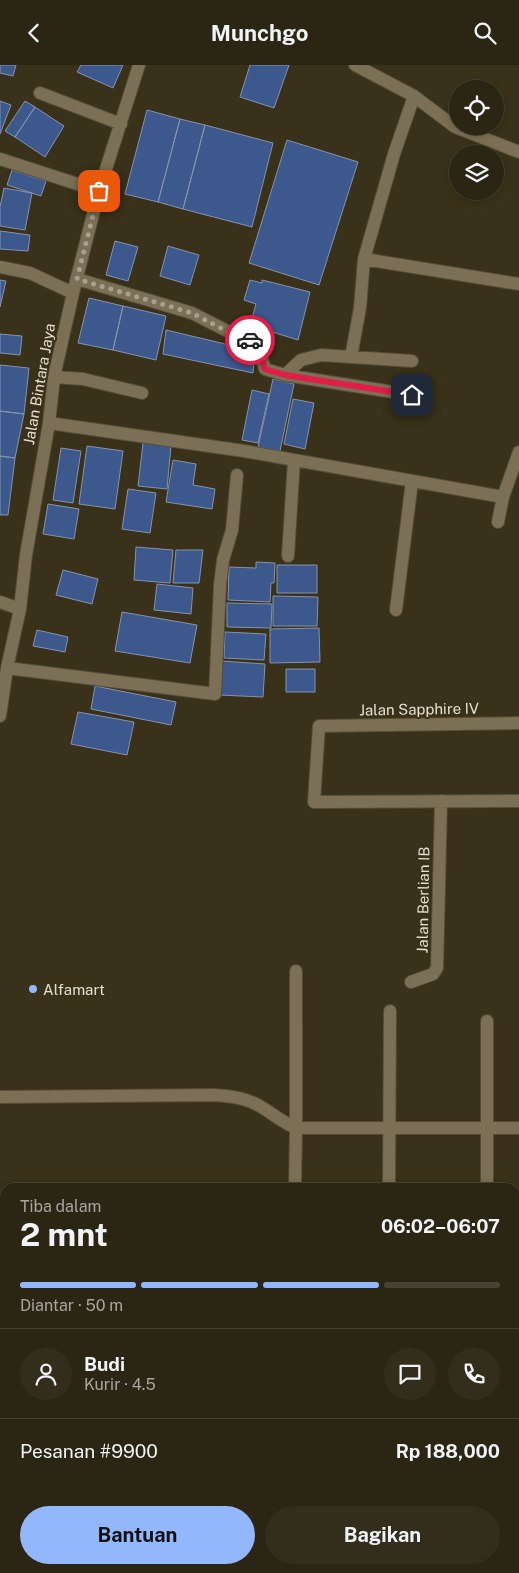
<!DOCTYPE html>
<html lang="id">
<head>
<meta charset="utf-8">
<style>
	body { margin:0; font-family:"Public Sans",sans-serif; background:#332d1c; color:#f1f3f6; height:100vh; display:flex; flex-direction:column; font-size:19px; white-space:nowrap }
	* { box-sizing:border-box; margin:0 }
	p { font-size:16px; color:#a6a5a0 }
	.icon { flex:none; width:28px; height:28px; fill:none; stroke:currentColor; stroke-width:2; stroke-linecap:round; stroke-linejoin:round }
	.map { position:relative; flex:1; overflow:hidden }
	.side { position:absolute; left:0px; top:1118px; width:520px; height:391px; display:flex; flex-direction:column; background:#2b2513; border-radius:15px 15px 0 0; box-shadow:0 2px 8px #0003,0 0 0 1px #474233 }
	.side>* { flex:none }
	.tools { position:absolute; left:449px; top:15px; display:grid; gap:10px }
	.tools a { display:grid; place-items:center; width:55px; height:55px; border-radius:50%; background:#2b2513; box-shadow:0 2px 8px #0003,0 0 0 1px #474233; font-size:25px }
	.pin { position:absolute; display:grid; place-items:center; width:42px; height:42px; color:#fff; margin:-21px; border-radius:10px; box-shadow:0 2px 8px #0006 }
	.courier { position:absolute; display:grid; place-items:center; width:50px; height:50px; margin:-25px; border:4px solid #e11d48; border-radius:50%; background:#fff; color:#222; box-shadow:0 1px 6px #0007 }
	.overview em { font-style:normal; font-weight:700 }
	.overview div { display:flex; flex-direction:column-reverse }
	.overview { display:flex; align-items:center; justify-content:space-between; height:85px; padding:0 20px }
	h1 { font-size:32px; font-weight:700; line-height:38px }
	.bar { display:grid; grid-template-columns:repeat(4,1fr); gap:8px 5px; align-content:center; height:60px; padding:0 20px }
	.bar i { height:6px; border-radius:4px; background:#474233 }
	.bar .on { background:#93b7fd }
	.bar p { grid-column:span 4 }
	.line { display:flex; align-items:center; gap:12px; padding:0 20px; border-top:1px solid #474233 }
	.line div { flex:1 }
	.round { display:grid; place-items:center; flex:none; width:52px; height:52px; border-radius:26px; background:#332d1c }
	.primary-button { display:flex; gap:10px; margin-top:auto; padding:10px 20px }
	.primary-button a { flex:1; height:58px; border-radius:30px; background:#93b7fd; color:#111; font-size:20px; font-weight:700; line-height:58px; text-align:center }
	.primary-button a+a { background:#332d1c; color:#f1f3f6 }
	header { display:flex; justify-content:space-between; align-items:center; height:65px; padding:0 20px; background:#2b2513; font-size:22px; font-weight:700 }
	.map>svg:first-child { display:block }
	.building { fill:#3d588d; stroke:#8693ab }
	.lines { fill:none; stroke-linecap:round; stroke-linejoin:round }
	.minor-casing { stroke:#544d36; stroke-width:14 }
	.minor { stroke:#7b7055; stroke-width:12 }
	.done { stroke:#a8a190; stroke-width:5; stroke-dasharray:0 9 }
	.route { stroke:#e11d48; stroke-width:6 }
	.poi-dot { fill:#93b7fd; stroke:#393119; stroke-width:2 }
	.labels { text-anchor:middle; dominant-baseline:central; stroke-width:4; stroke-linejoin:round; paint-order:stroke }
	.street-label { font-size:15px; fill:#e4ded0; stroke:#393119 }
	.poi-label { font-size:15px; fill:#e4ded0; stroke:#393119; text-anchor:start }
</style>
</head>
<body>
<header><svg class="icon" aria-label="back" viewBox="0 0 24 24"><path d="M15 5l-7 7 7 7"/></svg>Munchgo<svg class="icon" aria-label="search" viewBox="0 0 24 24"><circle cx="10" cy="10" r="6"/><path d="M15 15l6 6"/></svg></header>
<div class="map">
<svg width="519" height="1508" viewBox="0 0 519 1508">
	<rect width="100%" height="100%" fill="#393119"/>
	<!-- building -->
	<path class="building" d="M0,0H16L13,11L0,8Z
		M81,0H123L113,23L77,7Z
		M250,0H289L274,43L240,32Z
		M0,36L11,40L0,69Z
		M25,36L35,42L15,72L5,66Z
		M35,42L64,61L45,92L15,72Z
		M147,45L180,54L158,137L125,129Z
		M180,54L205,60L183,144L158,137Z
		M205,60L273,78L252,162L183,144Z
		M287,75L358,97L319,220L249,198Z
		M12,105L46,116L41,131L7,120Z
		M4,123L32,128L25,165L0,161V142Z
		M0,166L30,170L28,186L0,184Z
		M115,176L138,182L128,216L106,210Z
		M168,181L199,190L190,220L160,211Z
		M0,215L6,216L0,242Z
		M250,215L262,218V215L310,227L298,275L250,260L256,239L244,235Z
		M89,233L123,241L113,285L78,278Z
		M123,241L166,251L156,295L113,285Z
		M166,265L255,286L253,308L163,289Z
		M0,269L22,271L20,290L0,288Z
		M0,300L29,303L24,349L0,346Z
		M273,314L294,319L280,386L258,382Z
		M252,325L269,329L258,378L242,375Z
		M293,334L314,338L305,384L284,379Z
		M0,346L24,349L15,393L0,391Z
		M143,378L171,381L167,424L138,421Z
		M87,381L123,386L115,444L79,439Z
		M61,383L81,386L73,438L53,435Z
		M0,391L15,393L8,450H0Z
		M173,395L196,399L193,420L215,424L212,444L166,437Z
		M128,424L156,428L150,468L122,464Z
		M48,439L79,444L74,474L43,469Z
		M136,482L173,485L170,518L134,515Z
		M176,485H203L199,518H173Z
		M256,497L275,498L274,518H271L270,537L228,535L229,502L256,503Z
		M277,500H317V528H277Z
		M63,505L98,514L92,539L56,530Z
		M157,519L193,523L191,549L154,545Z
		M273,531L318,532L317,561H273Z
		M227,538L272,539L271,563L227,562Z
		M122,547L197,560L190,598L115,586Z
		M319,563L320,597L270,598V564Z
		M37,565L68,572L65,587L33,581Z
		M225,567L266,569L264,595L224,593Z
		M221,596L265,599L263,632L219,630Z
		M286,604H315V627H286Z
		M95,621L176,637L171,660L91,644Z
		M78,647L134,657L127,690L71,679Z"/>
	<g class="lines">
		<!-- minor casing -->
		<g class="minor-casing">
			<path id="minor" d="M355,0L414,31L455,62L519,87
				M40,28L121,59
				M0,94L99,126
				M364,194L519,219
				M0,202L30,208L73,228
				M77,214L192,248L233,269L257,278L265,304L285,310L412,330
				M351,292L360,243L364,194L394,89L414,31
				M285,310L301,295L321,290L412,296
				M54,312L83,314L142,328
				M49,358L244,386L503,432
				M498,457L503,432L519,387
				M288,491L294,395
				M0,537L20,544
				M396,545L412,416
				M7,603L215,629L220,520L223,495L232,465L237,410
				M0,651L7,603L20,544L26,490L49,358L54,312L73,228L99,126L139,0
				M519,658L319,661L314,737L519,736
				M411,917L433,909L437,903L441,736
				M0,1032L213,1030C231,1031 248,1033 263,1043C274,1050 284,1058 296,1063H519
				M295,1122L296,1063V906
				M389,1122L390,946
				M487,1122V956
				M0,1183H5
				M515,1284H519
				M0,1368L5,1369
				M0,1397H5
				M515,1457H519
				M353,1504V1508"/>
		</g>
		<!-- minor -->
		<use href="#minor" class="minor"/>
	</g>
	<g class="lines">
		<!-- done -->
		<path class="done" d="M99,126L77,214L192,248L232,269L250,275"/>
		<!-- route -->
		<path class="route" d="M250,275L257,278L265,304L285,310L412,330"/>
	</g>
	<!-- markers -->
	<circle class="poi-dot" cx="33" cy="924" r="5"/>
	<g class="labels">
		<!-- street labels -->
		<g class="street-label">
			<text transform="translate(39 319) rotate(-80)">Jalan Bintara Jaya</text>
			<text transform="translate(419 644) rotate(-1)">Jalan Sapphire IV</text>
			<text transform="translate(423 835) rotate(-89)">Jalan Berlian IB</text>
		</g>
		<!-- poi labels -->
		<g class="poi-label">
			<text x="43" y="924">Alfamart</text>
		</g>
	</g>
</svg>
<div class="tools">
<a><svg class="icon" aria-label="locate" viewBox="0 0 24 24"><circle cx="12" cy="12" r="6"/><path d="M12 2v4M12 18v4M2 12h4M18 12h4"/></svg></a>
<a><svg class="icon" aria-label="layers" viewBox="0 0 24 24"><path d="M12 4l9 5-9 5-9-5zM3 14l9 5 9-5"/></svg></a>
</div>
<div class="pin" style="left:99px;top:126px;background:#ea580c"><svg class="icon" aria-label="bag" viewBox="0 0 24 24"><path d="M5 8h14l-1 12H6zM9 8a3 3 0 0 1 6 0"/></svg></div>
<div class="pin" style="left:412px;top:330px;background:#1f2937"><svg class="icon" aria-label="home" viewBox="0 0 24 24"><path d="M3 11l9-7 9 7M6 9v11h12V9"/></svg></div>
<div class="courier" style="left:250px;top:275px"><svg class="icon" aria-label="car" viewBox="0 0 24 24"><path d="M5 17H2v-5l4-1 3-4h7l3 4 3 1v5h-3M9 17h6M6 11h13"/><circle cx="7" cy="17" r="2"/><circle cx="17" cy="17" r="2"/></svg></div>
<section class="side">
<div class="overview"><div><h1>2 mnt</h1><p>Tiba dalam</p></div><em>06:02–06:07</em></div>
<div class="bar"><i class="on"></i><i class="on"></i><i class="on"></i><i></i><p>Diantar · 50 m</p></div>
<div class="line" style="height:90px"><a class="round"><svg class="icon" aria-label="person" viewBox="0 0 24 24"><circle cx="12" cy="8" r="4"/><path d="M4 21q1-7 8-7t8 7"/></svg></a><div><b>Budi</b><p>Kurir · 4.5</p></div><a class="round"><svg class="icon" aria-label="chat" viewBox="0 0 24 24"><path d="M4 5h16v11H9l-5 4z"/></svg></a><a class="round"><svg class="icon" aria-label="phone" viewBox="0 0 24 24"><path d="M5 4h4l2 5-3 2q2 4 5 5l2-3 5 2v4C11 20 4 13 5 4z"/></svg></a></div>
<div class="line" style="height:65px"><div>Pesanan #9900</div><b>Rp 188,000</b></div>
<div class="primary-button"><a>Bantuan</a><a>Bagikan</a></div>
</section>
</div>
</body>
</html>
